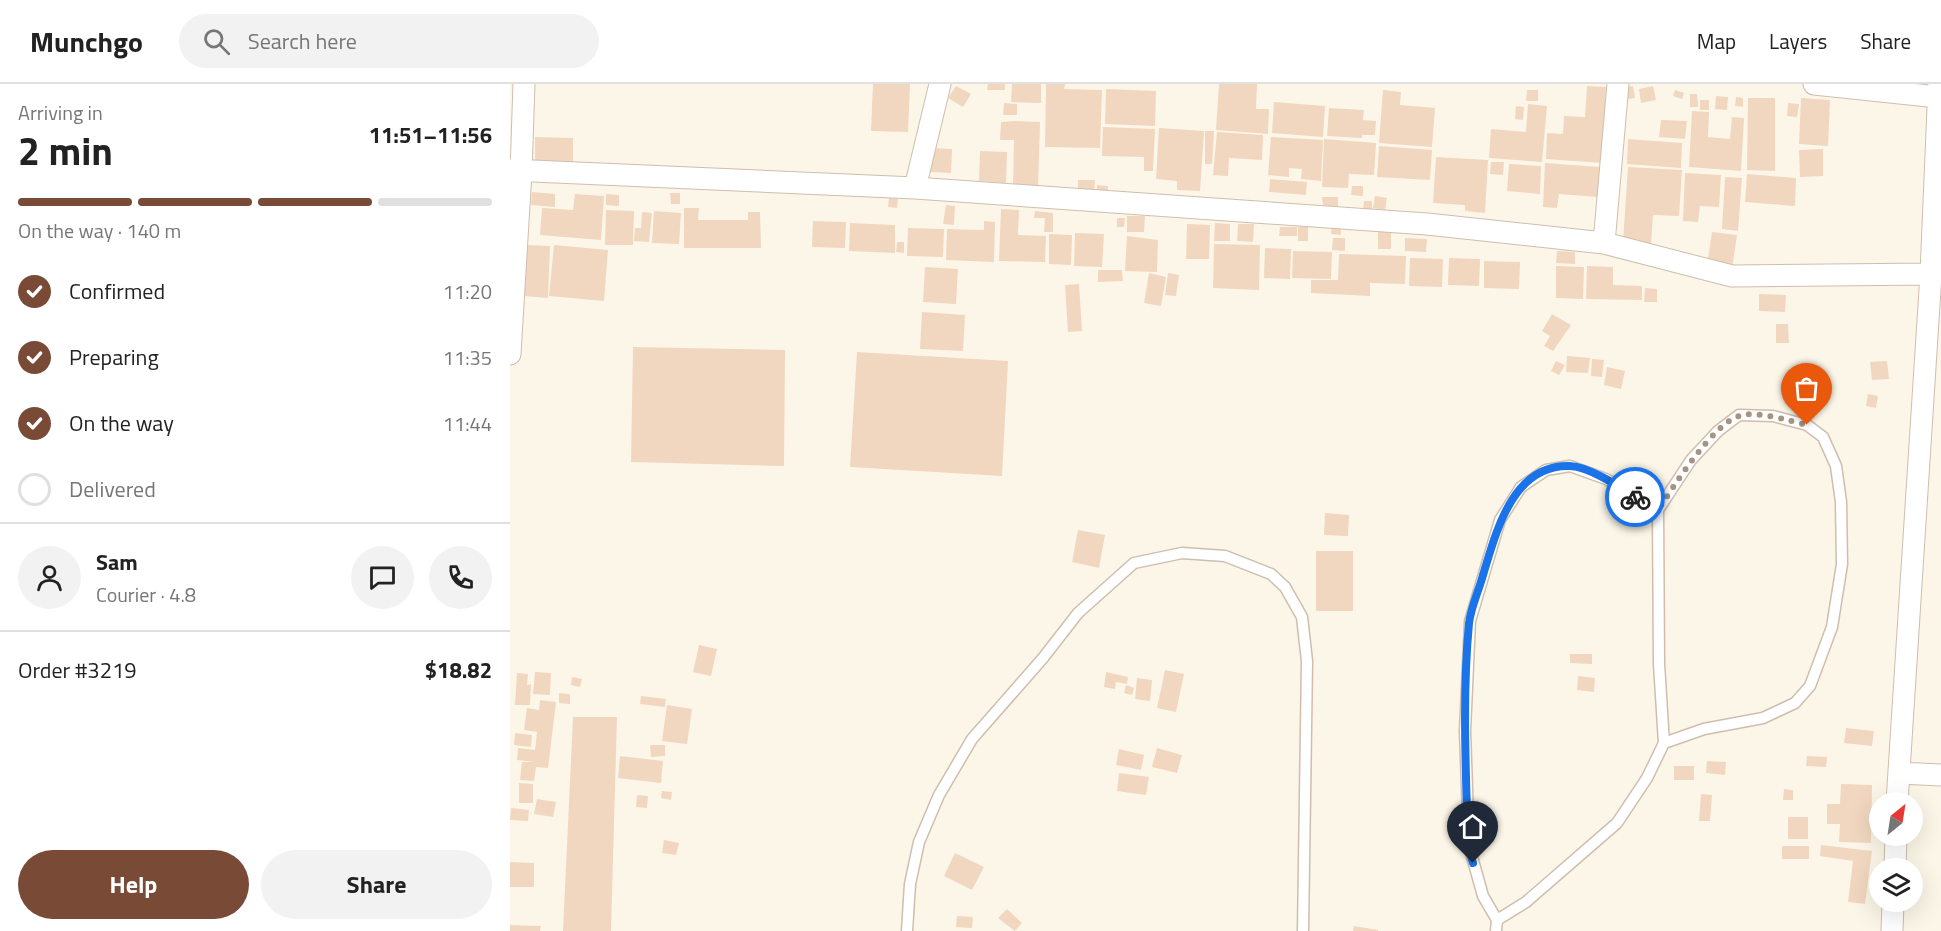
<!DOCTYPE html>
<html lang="en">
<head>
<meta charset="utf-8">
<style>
	body { margin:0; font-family:"Titillium Web",sans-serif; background:#f2f2f2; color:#222; height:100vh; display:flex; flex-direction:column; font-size:22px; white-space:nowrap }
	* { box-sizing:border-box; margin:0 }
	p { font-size:20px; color:#767676 }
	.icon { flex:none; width:33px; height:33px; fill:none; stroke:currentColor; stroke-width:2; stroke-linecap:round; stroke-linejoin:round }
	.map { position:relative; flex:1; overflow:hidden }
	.details { display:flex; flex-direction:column; background:#fff; width:510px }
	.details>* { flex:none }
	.needle { width:39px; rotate:30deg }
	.fabs { position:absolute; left:1359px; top:708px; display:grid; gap:12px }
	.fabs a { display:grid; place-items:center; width:54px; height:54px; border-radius:50%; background:#fff; box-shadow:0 6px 24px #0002; font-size:30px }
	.pin { position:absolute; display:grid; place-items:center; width:51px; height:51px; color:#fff; margin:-62px -26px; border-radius:50% 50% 50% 0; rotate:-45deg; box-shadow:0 0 6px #0007 }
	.pin .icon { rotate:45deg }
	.courier { position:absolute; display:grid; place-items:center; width:60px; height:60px; margin:-30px; border:4px solid #1a73e8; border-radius:50%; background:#fff; color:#222; box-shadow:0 2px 8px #0007 }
	.headline em { font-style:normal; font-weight:700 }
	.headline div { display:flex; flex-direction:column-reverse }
	.headline { display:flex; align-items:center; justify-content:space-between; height:102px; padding:0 18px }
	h1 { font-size:39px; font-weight:700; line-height:45px }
	.bar { display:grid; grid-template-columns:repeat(4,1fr); gap:9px 6px; align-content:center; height:72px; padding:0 18px }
	.bar i { height:8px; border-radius:4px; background:#e0e0e0 }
	.bar .active { background:#794a36 }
	.bar p { grid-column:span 4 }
	.line { display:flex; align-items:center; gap:15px; padding:0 18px; border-top:2px solid #e0e0e0 }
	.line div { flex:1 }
	.round { display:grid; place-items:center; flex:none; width:63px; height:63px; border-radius:32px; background:#f2f2f2 }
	ol { padding:0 18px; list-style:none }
	li { display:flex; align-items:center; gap:18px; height:66px }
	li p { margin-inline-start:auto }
	li .icon { padding:6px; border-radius:50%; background:#794a36; color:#fff; stroke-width:4 }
	li:last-child { color:#767676 }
	li i { width:33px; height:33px; border:3px solid #e0e0e0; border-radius:50% }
	.action { display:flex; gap:12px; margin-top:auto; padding:12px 18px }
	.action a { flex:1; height:69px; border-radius:36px; background:#794a36; color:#fff; font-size:24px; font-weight:700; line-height:69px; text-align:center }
	.action a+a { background:#f2f2f2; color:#222 }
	header { display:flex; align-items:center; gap:36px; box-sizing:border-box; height:84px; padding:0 30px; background:#fff; border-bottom:2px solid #e0e0e0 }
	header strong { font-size:28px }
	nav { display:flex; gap:33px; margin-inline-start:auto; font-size:21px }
	.search { width:420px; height:54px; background:#f2f2f2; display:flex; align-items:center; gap:15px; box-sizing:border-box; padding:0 21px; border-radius:33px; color:#767676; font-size:22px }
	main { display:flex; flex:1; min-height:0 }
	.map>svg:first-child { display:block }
	.building { fill:#f1d7bf }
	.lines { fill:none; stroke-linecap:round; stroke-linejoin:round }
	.service-casing { stroke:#cebeae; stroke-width:13 }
	.minor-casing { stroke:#cebeae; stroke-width:23 }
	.service { stroke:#fff; stroke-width:10 }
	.minor { stroke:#fff; stroke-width:21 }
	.done { stroke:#a59383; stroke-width:6; stroke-dasharray:0 10.8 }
	.route { stroke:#1a73e8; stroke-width:8 }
</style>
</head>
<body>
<header>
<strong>Munchgo</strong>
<div class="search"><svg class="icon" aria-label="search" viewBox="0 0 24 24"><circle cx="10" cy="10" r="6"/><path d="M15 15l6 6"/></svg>Search here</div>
<nav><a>Map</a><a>Layers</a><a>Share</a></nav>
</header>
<main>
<section class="details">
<div class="headline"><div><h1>2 min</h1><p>Arriving in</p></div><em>11:51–11:56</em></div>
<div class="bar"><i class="active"></i><i class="active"></i><i class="active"></i><i></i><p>On the way · 140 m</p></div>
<ol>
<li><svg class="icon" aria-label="check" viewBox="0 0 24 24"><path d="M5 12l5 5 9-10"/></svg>Confirmed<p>11:20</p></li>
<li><svg class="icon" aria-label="check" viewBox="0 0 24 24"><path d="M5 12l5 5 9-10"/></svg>Preparing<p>11:35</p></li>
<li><svg class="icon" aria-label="check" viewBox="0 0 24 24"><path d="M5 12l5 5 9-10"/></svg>On the way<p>11:44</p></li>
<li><i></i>Delivered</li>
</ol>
<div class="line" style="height:108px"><a class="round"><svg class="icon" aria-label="person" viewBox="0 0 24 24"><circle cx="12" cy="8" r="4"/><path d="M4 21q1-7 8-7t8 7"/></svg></a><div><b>Sam</b><p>Courier · 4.8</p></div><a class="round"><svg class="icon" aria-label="chat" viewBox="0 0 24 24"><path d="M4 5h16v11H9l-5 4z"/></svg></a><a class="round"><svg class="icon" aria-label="phone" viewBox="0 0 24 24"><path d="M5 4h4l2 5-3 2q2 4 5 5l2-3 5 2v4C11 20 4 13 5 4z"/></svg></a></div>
<div class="line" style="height:78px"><div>Order #3219</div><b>$18.82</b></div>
<div class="action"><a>Help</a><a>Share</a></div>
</section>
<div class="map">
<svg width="1431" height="847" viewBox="0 0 1431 847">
	<rect width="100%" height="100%" fill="#fcf6e8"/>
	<!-- building -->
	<path class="building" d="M363,0H400L398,48L361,47Z
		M478,0H495V6H477Z
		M502,0H531V19L501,18Z
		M536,0H555L554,5L592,6L590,64L535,63Z
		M709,0H747L746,25H759L758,50L706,46Z
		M446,2L461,10L453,23L438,14Z
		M1077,2L1096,3L1092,79L1036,75L1037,49L1053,50L1054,32L1075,33Z
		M1123,2L1125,14L1111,16L1110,4Z
		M1143,2L1146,16L1131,19L1129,5Z
		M596,5L646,7L645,42L595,40Z
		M873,6L891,8L890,21L925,24L922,63L869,59Z
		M1017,6H1028V17H1016Z
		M1165,6L1174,9L1172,15L1163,12Z
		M1180,10H1187L1188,23H1180Z
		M1206,12L1218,13L1217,26L1205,25Z
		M1226,13L1233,14V23L1225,22Z
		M1238,14H1265V87L1237,86Z
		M1291,14L1320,16L1318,62L1289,60Z
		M1190,16H1199V26H1190Z
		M764,18L815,22L813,53L762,49Z
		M494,19L507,20V31H493Z
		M1278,19L1289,20L1287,33L1277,32Z
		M1018,20L1037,22L1032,78L979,74L981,45L1016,48Z
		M1006,22L1014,23L1013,36L1005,35Z
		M819,24L854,26L853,36L866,37L865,51H852V54L817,52Z
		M1182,27L1199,28L1198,53L1220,55L1222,33L1234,34L1231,87L1179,83Z
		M1151,36L1177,37L1175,55L1149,53Z
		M504,37L530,38L528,102L503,101L504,56H490L491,38Z
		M593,43L645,45L643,87H634V73L592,72Z
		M649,44L694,47L690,107L667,106V97L646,95Z
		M695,47H704L702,80H695Z
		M707,48L753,51L752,76L719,74L718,92L703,91Z
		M25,53L63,54V79L25,78Z
		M761,53L813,56L811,97L791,95L792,85L779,84V93L758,91Z
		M814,55L866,59L864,91L839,90L838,104L812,103Z
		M1118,55L1172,59L1171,84L1117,80Z
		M869,62L922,66L920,96L867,93Z
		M420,64L442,65L441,89L419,88Z
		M1313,65V92L1290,93L1289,66Z
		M470,67L497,68L496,99L469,97Z
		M926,73L978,76L975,129L955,127V121L923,119Z
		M981,78H994L993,91L980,90Z
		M1035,79L1090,83L1088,113L1049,110L1047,124L1033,123Z
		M999,80L1031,82L1030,110L997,107Z
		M1118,83L1172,86L1169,132L1143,131L1141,160L1113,158Z
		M1175,89L1211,91L1209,123L1190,122L1188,138L1173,137Z
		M1237,90L1286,94L1285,122L1235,118Z
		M1215,93L1232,94L1228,147L1212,145Z
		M760,95L797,98L796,111L759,108Z
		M568,96H585L584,110L568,109Z
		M587,101L598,102V109H587Z
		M842,102H853V112L841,111Z
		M22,108L45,110V123L21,121Z
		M160,109H170V120H161Z
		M65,110L94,112L91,156L30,151L32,124L63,126Z
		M96,110L109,111V122L96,121Z
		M865,112L877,114L875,126L863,124Z
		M812,113H828V122H813Z
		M379,114L388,115L387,124L378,123Z
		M854,117H862V126H853Z
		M436,121L445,122L444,141L433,140Z
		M174,124H189L188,136H238V128H250L251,164H174Z
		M491,125L509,126L508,151L536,152L535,178L489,177Z
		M96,126L124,127L123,161H95Z
		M144,127L171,129L169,160L142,159Z
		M525,127L543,129V148H534L535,134H524Z
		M132,128L142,129L139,158L124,157L125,144H131Z
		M617,132H635L634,148H617Z
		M607,134H615L614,143H607Z
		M303,137L336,138L335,164L302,163Z
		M474,137L485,138L484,178L436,176L437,145L474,146Z
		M340,139L385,141V169L339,167Z
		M705,139L720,140V157H704Z
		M677,140L700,141L699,175H676Z
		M728,140H744L743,158L727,157Z
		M822,142H831V151L821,150Z
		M770,143H787V152H769Z
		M788,143H798V157H788Z
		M398,144L434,145L433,173L397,172Z
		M868,147H881V165H868Z
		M1202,148L1227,151L1222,185L1197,181Z
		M565,149L594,150L592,183L564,182Z
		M539,150L562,151L561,181L539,180Z
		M617,152L648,156L647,188L615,187Z
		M823,154H835V167L822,166Z
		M895,154L917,155L916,168L895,167Z
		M387,158H394V169L386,168Z
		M704,160L750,161L749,206L703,204Z
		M17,161L40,162L38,214L14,212Z
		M44,161L98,166L94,217L39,212Z
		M755,164L781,165L780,195L754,194Z
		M783,167L822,168L821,195L782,194Z
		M1047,167L1065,168V180L1046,179Z
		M829,170L896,172L895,200L860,199V212L801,209V196H828Z
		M900,174L933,175L932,203L899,202Z
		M939,174L970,175L969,202L938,201Z
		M974,177L1010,178L1009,205L974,204Z
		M1046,182L1074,183L1073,215L1046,214Z
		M1077,182L1103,183V201L1132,202V216L1076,215Z
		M415,183L448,185L446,220L413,218Z
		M588,186H612L613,197L588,198Z
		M639,189L656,193L651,222L634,219Z
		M658,189L669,191L666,212L655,211Z
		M569,200L572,247L558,248L555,201Z
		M1135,204L1147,205V218H1134Z
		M1249,210L1276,211L1275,228L1249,227Z
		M412,228L455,231L453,267L410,265Z
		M1042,230L1061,241L1043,267L1034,262L1040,252L1032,247Z
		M1266,240H1278L1279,259H1266Z
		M123,263L275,266L274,382L121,378Z
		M347,268L498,277L492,392L340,383Z
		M1057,272L1080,274L1078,289L1056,288Z
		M1082,275L1094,276L1092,293L1081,292Z
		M1046,277L1055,281L1049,291L1041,287Z
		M1377,277L1379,295L1362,296L1360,278Z
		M1097,283L1115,287L1111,305L1094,301Z
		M1358,310L1368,312L1366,324L1356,322Z
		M815,429L839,431L838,452L814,451Z
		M568,446L595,451L589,484L562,478Z
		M806,467H843V527H806Z
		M189,561L207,565L201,592L183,588Z
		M1060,570H1082V580L1060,579Z
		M655,586L674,590L666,628L647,624Z
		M25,588L41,589L40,611L23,610Z
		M596,588L618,593L617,600L606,598L605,605L594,603Z
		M7,589L18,590L17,601L21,600L20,621H5Z
		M1068,592L1085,594L1084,608L1067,606Z
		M62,593L72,595L70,603L61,601Z
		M627,594L642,596L640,617L625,615Z
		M616,601L624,604L622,611L614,609Z
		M49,609L60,610V620L49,619Z
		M131,612L156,615L155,623L130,620Z
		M30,616L46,618L38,684L26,683L24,697L10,696L12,678H24L7,676L8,664L25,666L27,648L14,646L17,624L29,626Z
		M157,621L182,625L177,660L152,657Z
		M63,633H107L101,847H53Z
		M1336,644L1364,647L1362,662L1334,659Z
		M5,649L22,651L21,663L4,661Z
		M140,661H155V672L141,673Z
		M647,664L672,671L667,689L642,683Z
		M609,665L634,671L631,686L606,681Z
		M110,672L153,677L151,699L108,694Z
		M1297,672L1317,673L1316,683L1296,682Z
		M1197,677L1216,678L1215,691L1196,689Z
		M1164,682H1184V696H1164Z
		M609,689L639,693L636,711L607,707Z
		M9,699L23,700V719H9Z
		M1331,700L1362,701L1361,759L1329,758L1330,740H1317V720H1330Z
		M1274,705L1283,706V716H1273Z
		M152,707L162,708L161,716L151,714Z
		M1191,710L1202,711L1200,737H1189Z
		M127,711L138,712L137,724L126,723Z
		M27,715L46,718L43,733L24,730Z
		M1,724L19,726L18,737L0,736Z
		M1278,733H1298V755H1278Z
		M154,756L169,759L166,771L152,769Z
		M1311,761L1362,767L1355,820L1338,818L1343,777L1310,772Z
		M1272,762H1299V775H1272Z
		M445,769L474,783L462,806L434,792Z
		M0,778L24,779V803H0Z
		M497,825L512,839L505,847L488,834Z
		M447,832L463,833L462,844L446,843Z
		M0,841L31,842L30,847H0Z
		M844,842L868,846V847H843Z"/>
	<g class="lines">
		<!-- service casing -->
		<g class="service-casing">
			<path id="service" d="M987,836L1016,818L1107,739L1137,694L1154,659L1149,580L1148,426L1181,376L1208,347L1229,331L1263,332L1297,341L1313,353L1326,382L1331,418L1332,480L1322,543L1300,602L1285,619L1253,634L1194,645L1154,659
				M397,847L400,800L409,758L429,711L462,655L533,574L568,529L624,479L672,469L715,472L761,490L775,503L792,533L797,577L793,847
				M986,847L987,836L973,812L959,762L955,647L960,537L990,436L1011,403L1036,386L1060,382L1096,395L1148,426"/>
		</g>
		<!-- minor casing -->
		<g class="minor-casing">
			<path id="minor" d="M1304,0L1428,13
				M0,86L405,104L917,140L1094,159L1222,192L1421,190
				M405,104L430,0
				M1094,159L1108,0
				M0,270L11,88L14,0
				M1389,689L1431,691
				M1387,718L1421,190L1429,0
				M1385,784L1386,752
				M1382,847L1383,818"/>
		</g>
		<!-- service -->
		<use href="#service" class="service"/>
		<!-- minor -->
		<use href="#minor" class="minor"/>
	</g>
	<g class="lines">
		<!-- done -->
		<path class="done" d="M1125,413L1148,426C1164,402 1202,341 1229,332C1246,326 1280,337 1297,341"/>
		<!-- route -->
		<path class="route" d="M963,779L958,762C956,688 952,613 959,539C961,523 969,506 973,491C986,449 1002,380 1060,382C1080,383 1108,402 1125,413"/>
	</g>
</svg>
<div class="fabs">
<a><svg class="needle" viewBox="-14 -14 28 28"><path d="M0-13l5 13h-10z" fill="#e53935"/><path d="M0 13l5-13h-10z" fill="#767676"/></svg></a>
<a><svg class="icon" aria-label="layers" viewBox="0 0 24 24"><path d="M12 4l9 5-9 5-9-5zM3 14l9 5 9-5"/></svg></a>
</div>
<div class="pin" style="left:1297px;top:341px;background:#ea580c"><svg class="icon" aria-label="bag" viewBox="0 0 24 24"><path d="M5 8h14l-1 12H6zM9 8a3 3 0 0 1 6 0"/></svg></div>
<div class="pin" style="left:963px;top:779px;background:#1f2937"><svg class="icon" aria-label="home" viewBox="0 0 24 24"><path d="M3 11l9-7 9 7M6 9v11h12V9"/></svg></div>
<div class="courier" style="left:1125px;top:413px"><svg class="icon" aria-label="bike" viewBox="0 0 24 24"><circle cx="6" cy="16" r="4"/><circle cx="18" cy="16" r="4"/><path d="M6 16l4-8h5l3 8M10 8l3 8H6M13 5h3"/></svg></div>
</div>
</main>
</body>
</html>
